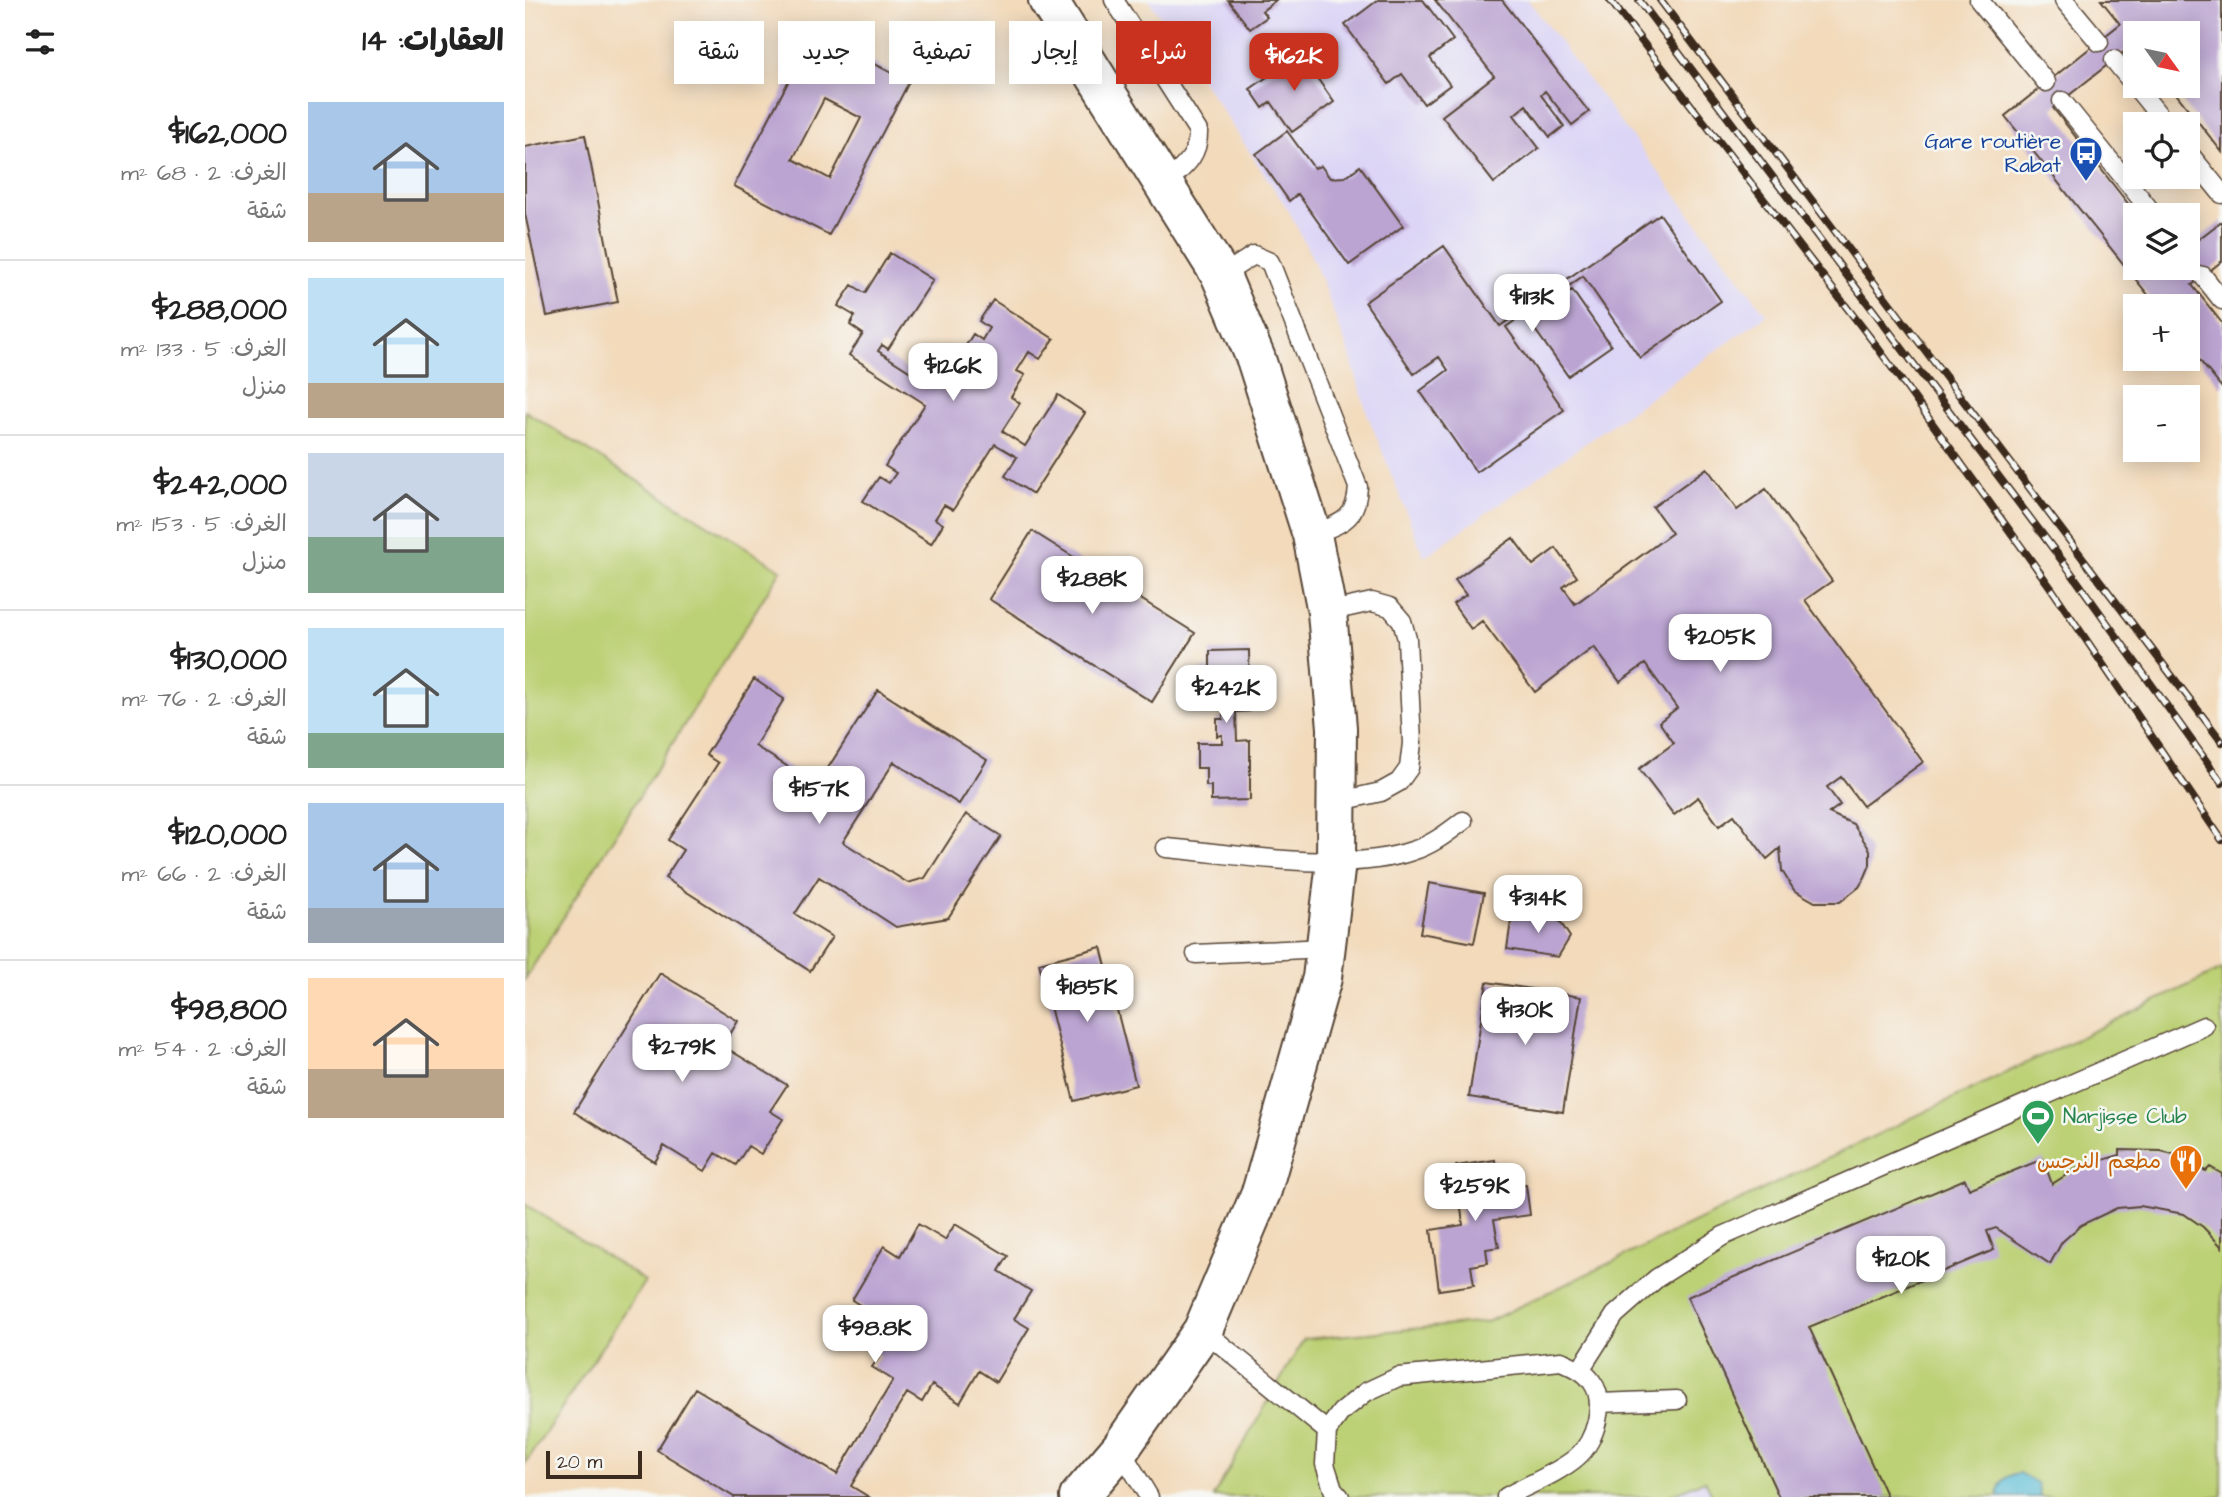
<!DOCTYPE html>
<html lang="ar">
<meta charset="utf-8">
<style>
body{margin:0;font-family:"Architects Daughter","Playpen Sans Arabic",sans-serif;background:#f2f2f2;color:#222;direction:rtl;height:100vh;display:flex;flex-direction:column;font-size:26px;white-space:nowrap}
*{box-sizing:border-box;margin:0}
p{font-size:23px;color:#767676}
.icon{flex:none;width:38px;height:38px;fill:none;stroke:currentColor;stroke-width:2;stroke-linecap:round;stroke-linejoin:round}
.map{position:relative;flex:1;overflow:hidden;direction:ltr}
.details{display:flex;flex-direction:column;background:#fff;width:525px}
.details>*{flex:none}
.top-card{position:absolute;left:21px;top:21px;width:665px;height:63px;direction:rtl;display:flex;gap:14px}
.needle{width:46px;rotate:123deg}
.controls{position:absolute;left:1598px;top:21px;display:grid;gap:14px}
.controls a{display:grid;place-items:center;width:77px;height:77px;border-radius:0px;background:#fff;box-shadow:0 4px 18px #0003;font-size:35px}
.scale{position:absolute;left:21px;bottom:18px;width:96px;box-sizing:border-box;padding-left:7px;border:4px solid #3b2a1e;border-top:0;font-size:19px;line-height:24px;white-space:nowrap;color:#3b2a1e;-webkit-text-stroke:5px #f6f6f2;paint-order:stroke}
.price{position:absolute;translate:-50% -60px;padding:0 16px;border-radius:14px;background:#fff;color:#222;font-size:23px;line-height:46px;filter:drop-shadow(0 2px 4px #0008)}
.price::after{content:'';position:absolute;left:50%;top:42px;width:21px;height:16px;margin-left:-10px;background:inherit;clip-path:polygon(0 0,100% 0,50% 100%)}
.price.on{background:#c8321e;color:#fff}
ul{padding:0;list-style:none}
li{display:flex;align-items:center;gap:21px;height:175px;padding:0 21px}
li+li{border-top:2px solid #e0e0e0}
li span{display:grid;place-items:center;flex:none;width:196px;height:140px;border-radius:0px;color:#555}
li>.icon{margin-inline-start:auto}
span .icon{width:84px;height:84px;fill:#fffc;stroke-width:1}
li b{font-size:30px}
h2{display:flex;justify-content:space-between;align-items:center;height:84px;padding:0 21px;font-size:30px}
.tag{padding:0 24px;border-radius:0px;background:#fff;box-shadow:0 4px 18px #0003;font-size:24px;line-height:63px}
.tag.on{background:#c8321e;color:#fff}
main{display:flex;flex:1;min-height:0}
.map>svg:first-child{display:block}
.built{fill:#dcd5f6}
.green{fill:#bcd074;stroke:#7c7d49;stroke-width:2}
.water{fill:#57bcd6;stroke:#49737a;stroke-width:2}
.building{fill:#bba4d1;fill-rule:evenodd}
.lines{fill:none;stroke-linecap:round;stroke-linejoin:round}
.service-casing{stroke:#564436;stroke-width:21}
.tertiary-casing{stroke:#564436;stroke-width:42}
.service{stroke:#fff;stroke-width:18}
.tertiary{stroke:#fff;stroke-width:38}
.rail-casing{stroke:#3b2a1e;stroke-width:8}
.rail{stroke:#f6f6f2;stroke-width:5;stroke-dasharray:16;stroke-linecap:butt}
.labels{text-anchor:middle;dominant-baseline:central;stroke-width:5;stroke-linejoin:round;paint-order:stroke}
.transit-label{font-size:21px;fill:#164399;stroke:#f6f6f2;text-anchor:end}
.leisure-label{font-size:21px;fill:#27864d;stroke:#f6f6f2;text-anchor:start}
.food-label{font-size:21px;fill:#c56008;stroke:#f6f6f2;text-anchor:end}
</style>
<main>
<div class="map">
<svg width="1697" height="1497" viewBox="0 0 1697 1497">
<rect width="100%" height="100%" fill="#f6f6f2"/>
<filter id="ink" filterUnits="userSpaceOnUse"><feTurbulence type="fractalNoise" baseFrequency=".0143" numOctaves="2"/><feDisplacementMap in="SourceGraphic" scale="14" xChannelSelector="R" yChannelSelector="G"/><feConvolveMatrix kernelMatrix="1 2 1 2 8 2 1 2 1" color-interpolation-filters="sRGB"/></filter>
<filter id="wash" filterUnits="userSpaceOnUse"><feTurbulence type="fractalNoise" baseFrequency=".00686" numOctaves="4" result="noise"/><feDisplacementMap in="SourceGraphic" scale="28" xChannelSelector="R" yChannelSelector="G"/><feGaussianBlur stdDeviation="1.57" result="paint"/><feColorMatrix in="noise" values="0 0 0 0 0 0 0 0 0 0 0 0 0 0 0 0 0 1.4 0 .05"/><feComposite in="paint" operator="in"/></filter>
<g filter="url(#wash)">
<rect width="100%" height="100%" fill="#f2dabb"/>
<!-- built -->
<path class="built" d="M624,0H1003L1242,315L899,557L842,413L825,356L790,264L765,213Z
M1181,1480L1188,1497H1142Z"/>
<!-- green -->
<path class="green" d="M0,411L256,570L0,979Z
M1697,969V1497H1188L1180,1480L1142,1497H688L779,1339L962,1322Z
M0,1204L120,1281L0,1464Z"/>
<!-- water -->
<path class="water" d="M1494,1473L1512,1483L1515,1497H1473C1473,1483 1480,1475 1494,1473Z"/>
<g id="blocks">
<!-- building -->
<path class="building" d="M703,0H751L737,11L742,17L725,29Z
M853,0H898L928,40L905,58L925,85L899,104L877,74L864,84L820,25Z
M910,0H977L1064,112L1047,125L1020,91L1016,95L1039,126L1025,137L1001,105L989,115L1014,148L969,183L917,116L969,76Z
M1576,0H1697V152L1645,86H1662V33H1610V43L1528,108L1612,215L1610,268H1662V248L1697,221V261L1667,285L1697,323V388L1662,345V306H1632L1480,116L1595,24Z
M289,32L384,82L304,235L209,186ZM299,99L336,118L305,179L268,159Z
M775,54L809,102L767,132L746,102L738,108L725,89Z
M762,131L789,168L796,166L805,178L820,177L835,166L878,226L824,265L773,194L764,201L731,154Z
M60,135L93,302L22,316L0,214V147Z
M1135,214L1196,301L1115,358L1058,276L1026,299L1029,302L1047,290L1086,346L1043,376L1006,324L1019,315L1012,305L981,327L1039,410L951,472L895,391L923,370L914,357L889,374L840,302L919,246L975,326Z
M365,253L408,280L363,349L357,345L353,351L406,385L425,356L432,360L448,334L457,340L464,328L454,321L468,300L529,339L515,359L504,352L492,371L500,375L486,397L495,403L477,431L500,446L533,395L560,413L508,494L480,476L492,457L470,444L428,510L419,505L410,519L418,524L406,544L338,501L354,477L364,483L371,473L360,466L400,404L324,355L338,334L325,325L330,316L313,306L327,285L340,293Z
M1182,468L1212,510L1241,489L1307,581L1280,600L1398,762L1338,806L1316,777L1302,787L1315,805L1304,813L1328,824L1345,850V865L1340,877L1334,887L1315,902H1290L1269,890L1257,871L1255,848L1242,859L1209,815L1194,826L1173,797L1149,815L1114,769L1149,743L1134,722L1152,708L1120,664L1095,682L1069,647L1010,692L957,621L946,629L928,604L941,595L930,580L988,538L1008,565L1031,548L1052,577L1038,587L1050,604L1147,533L1128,507Z
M507,531L670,633L627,702L464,599Z
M724,650L725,711L711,712L712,741L725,740V800L686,801V786H681V768H672V743H697V735L692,736V719H698V707L669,708V680H676V669H685V651Z
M229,679L259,699L230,746L292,785L353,690L462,760L434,804L369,762L318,842L383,883L400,878L441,814L476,836L423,918L371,927L294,877L270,914L307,937L285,971L140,878L158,850L143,840L193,763L181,755Z
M904,883L959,893L949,943L895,933Z
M1027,909L1045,937L1033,957L982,949L987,914L1013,918Z
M576,947L611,1085L549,1101L514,963Z
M135,973L213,1021L198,1046L262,1085L245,1111L258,1119L236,1154L223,1146L211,1165L191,1153L180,1171L139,1146L130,1162L49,1112Z
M962,982L1056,997L1038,1112L944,1097Z
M1595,1150L1636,1151L1660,1157L1658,1162L1681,1171L1685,1167L1697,1174V1247L1678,1227L1659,1214L1615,1206L1592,1208L1556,1225L1537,1242L1525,1264L1471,1228L1462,1231L1469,1250L1284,1327L1362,1497H1254L1162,1297L1440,1179L1444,1189L1518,1159L1527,1184L1554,1167L1595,1155Z
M970,1160L973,1189L1001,1185L1005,1215L969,1220L974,1247L961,1249L963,1263L946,1266L949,1285L914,1290L906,1230L938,1225L931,1166Z
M393,1224L420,1240L430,1224L483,1256L474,1271L506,1291L489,1319L504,1328L471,1382L454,1371L435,1403L407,1385L397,1402L382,1393L326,1486L344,1497H209L132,1450L170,1388L312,1474L368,1380L347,1367L355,1356L324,1337L341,1309L327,1300L359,1246L375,1256Z"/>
</g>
</g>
<g filter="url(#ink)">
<use href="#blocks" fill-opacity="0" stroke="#564436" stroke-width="2"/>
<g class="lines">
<defs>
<path id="service" d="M589,0L673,131C674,157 658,167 640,184
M1454,0L1521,82
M1539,0L1574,42
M1589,60L1641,124
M1537,101L1629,215
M1662,151L1697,194
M696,276L729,255L745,262L833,487C831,522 815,523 787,535
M1678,276L1697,300
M802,612L847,602L865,607L877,621L882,639L887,743L884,768L874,782L856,792L811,802
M641,848C712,854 820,874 887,851C907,845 922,833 938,821
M671,954L801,948
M678,1330L802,1431
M1055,1370L1090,1315L1132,1278L1198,1236L1679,1026
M1074,1403L1152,1400
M595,1449L624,1497
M815,1497L808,1489L800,1464L802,1431L816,1412L841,1392L873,1377L1036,1361C1047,1366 1060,1371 1067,1382C1082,1402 1070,1442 1052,1457C1032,1474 1004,1484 981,1497"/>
<path id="tertiary" d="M523,0L696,276L731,359L787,535L802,612L812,728L811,862L797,978L737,1190L678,1330L595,1449L554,1497"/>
</defs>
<!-- service casing -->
<use href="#service" class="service-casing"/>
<!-- tertiary casing -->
<use href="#tertiary" class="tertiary-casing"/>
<!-- service -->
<use href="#service" class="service"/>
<!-- tertiary -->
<use href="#tertiary" class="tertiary"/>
<defs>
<path id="rail" d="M1085,0L1350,344L1526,588L1697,840
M1114,0L1542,567L1697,783
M1135,0L1697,742"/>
</defs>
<!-- rail casing -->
<use href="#rail" class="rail-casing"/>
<!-- rail -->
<use href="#rail" class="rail"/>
</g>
</g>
<!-- icons -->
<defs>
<symbol id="bus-pin" viewBox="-11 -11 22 30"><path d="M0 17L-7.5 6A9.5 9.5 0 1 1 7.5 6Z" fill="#1a4fb4" stroke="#f6f6f2"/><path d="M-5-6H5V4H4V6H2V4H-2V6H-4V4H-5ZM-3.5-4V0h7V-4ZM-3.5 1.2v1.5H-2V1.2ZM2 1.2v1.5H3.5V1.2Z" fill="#fff"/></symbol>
<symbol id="stadium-pin" viewBox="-11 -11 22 30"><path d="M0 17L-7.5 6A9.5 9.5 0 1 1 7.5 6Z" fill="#2e9e5b" stroke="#f6f6f2"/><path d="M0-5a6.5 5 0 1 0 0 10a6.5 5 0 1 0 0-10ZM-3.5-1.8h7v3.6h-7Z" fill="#fff"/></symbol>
<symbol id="restaurant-pin" viewBox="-11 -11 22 30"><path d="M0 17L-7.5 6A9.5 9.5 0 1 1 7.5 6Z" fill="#e8710a" stroke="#f6f6f2"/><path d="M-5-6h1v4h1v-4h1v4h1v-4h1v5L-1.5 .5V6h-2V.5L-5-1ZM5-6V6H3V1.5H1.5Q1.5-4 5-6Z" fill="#fff"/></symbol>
</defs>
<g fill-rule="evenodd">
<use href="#bus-pin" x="1542" y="134" width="38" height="52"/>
<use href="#stadium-pin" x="1494" y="1097" width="38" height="52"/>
<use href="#restaurant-pin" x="1642" y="1142" width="38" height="52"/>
</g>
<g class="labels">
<!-- transit labels -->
<g class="transit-label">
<text x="1536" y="141">Gare routière<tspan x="1536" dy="24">Rabat</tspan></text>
</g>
<!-- leisure labels -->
<g class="leisure-label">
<text x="1538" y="1116">Narjisse Club</text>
</g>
<!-- food labels -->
<g class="food-label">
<text x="1636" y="1161">مطعم النرجس</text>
</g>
</g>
</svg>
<div class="controls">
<a><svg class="needle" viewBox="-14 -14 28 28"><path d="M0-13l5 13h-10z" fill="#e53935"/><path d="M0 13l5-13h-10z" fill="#767676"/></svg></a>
<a><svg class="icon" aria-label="locate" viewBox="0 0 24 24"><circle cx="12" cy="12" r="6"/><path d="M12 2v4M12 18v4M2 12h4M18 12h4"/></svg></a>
<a><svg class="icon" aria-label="layers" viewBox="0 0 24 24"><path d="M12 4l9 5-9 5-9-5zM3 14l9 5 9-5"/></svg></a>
<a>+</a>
<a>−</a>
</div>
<div class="scale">20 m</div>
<b class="price on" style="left:769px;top:93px">$162K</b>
<b class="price" style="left:1007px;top:334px">$113K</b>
<b class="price" style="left:428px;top:403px">$126K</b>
<b class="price" style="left:567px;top:616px">$288K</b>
<b class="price" style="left:1195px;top:674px">$205K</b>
<b class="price" style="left:701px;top:725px">$242K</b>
<b class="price" style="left:294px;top:826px">$157K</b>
<b class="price" style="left:1013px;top:935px">$314K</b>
<b class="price" style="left:562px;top:1024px">$185K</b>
<b class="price" style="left:1000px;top:1047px">$130K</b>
<b class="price" style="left:157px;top:1084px">$279K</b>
<b class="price" style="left:950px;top:1223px">$259K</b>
<b class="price" style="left:1376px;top:1296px">$120K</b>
<b class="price" style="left:350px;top:1365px">$98.8K</b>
<div class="top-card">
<a class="tag on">شراء</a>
<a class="tag">إيجار</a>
<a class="tag">تصفية</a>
<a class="tag">جديد</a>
<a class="tag">شقة</a>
</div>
</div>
<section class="details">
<h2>العقارات: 14<svg class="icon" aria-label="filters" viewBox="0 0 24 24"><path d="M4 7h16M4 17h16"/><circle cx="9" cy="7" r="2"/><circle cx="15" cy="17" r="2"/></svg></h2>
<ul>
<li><span style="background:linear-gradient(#a9c7e8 65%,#b9a48a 0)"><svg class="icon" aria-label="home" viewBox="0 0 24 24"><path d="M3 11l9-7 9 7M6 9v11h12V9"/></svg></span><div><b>$162,000</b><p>الغرف: 2 · 68 m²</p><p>شقة</p></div></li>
<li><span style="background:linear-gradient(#bfe0f5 75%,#b9a48a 0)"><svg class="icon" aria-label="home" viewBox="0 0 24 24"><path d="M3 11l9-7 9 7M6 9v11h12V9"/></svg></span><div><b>$288,000</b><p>الغرف: 5 · 133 m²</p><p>منزل</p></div></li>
<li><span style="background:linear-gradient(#c9d6e8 60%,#7fa58c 0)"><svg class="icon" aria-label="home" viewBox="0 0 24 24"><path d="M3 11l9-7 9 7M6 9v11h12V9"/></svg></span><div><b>$242,000</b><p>الغرف: 5 · 153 m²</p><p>منزل</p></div></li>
<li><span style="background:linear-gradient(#bfe0f5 75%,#7fa58c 0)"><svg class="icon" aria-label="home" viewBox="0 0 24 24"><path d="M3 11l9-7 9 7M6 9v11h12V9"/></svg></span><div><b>$130,000</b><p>الغرف: 2 · 76 m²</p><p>شقة</p></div></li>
<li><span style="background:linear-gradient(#a9c7e8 75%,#9aa5b1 0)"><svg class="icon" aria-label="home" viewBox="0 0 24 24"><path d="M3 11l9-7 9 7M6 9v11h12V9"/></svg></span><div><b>$120,000</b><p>الغرف: 2 · 66 m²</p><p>شقة</p></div></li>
<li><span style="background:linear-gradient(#ffd9b3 65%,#b9a48a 0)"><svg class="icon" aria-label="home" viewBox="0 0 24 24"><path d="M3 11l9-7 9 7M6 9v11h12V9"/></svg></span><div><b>$98,800</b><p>الغرف: 2 · 54 m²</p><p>شقة</p></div></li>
</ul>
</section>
</main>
